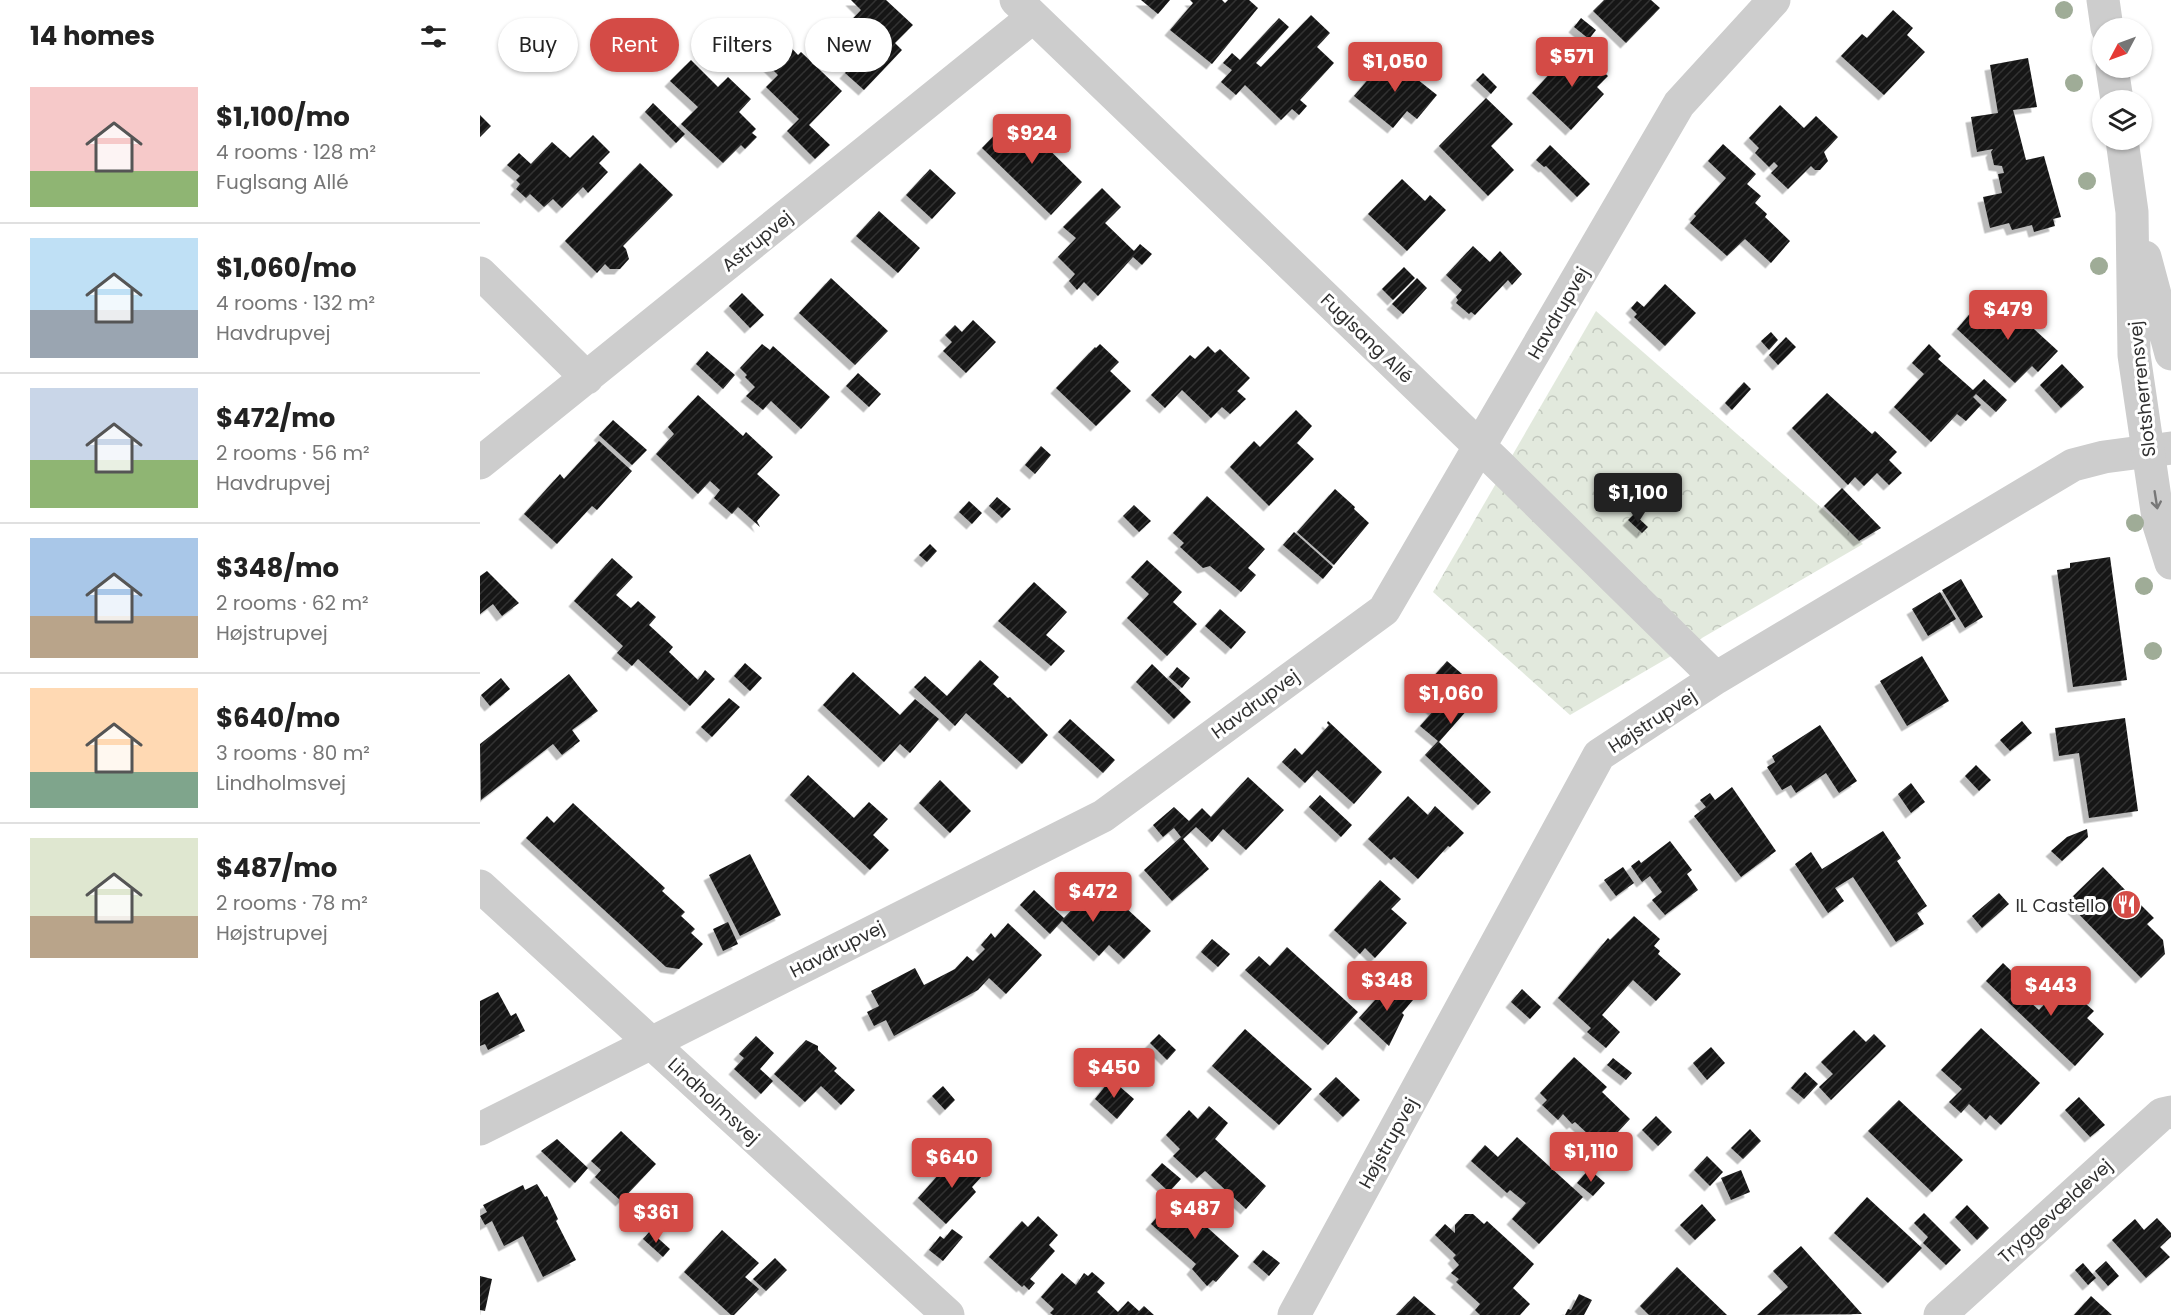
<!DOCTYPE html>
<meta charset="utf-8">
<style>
body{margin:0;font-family:Poppins,sans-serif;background:#f6f6f6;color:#222;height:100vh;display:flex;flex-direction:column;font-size:22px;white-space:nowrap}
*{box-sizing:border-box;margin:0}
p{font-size:20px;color:#767676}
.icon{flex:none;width:33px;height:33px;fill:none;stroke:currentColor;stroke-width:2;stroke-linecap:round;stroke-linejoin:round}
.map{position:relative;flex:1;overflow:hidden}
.drawer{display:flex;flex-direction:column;background:#fff;width:480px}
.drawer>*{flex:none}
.banner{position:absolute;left:18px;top:18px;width:570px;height:54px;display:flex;gap:12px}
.needle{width:39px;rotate:229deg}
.fabs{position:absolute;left:1612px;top:18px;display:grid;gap:12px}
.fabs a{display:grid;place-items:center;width:60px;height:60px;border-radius:50%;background:#fff;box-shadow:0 2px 4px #0004;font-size:30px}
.price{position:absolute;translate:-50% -51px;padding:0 14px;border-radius:6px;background:#d44b46;color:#fff;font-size:20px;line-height:39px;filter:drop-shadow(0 2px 3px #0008)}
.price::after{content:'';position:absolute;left:50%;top:36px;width:18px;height:14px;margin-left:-9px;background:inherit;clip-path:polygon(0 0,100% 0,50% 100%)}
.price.selected{background:#222;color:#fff}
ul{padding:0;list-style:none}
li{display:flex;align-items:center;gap:18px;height:150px;padding:0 30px}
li+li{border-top:2px solid #e0e0e0}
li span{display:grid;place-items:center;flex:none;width:168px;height:120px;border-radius:0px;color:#555}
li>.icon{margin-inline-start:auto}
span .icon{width:72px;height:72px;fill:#fffc;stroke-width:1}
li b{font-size:26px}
h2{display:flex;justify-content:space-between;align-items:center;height:72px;padding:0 30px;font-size:26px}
.tag{padding:0 21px;border-radius:27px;background:#fff;box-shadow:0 2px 4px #0004;font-size:21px;line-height:54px}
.tag.selected{background:#d44b46;color:#fff}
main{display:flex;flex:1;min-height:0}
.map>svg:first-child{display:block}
.park{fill:url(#park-crowns)}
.building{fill:url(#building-hatch);filter:url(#shadow)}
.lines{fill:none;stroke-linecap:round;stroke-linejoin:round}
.minor{stroke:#cdcdcd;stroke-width:33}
.tertiary{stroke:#cdcdcd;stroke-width:33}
.tree{fill:#9fac97}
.oneway{stroke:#777}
.labels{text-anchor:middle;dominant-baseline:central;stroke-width:6;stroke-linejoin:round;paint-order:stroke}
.street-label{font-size:18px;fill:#303030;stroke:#fff}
.poi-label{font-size:18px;fill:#303030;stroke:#fff;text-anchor:end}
</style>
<main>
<section class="drawer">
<h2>14 homes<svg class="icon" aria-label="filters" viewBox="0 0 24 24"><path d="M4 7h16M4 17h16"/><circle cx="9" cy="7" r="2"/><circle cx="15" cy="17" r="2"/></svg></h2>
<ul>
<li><span style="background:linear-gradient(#f6c9c9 70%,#8fb573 0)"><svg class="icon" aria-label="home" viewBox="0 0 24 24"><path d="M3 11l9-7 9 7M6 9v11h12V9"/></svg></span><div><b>$1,100/mo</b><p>4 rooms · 128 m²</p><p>Fuglsang Allé</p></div></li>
<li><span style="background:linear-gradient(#bfe0f5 60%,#9aa5b1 0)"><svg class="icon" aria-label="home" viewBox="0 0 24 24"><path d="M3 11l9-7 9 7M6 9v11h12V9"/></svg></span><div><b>$1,060/mo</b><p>4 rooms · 132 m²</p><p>Havdrupvej</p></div></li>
<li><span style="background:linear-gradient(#c9d6e8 60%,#8fb573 0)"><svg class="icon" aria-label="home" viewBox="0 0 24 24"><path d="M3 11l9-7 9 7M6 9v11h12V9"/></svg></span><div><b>$472/mo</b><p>2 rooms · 56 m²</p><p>Havdrupvej</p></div></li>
<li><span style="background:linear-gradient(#a9c7e8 65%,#b9a48a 0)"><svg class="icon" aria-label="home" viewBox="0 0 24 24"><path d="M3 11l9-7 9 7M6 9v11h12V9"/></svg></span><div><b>$348/mo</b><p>2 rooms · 62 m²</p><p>Højstrupvej</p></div></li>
<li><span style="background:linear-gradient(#ffd9b3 70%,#7fa58c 0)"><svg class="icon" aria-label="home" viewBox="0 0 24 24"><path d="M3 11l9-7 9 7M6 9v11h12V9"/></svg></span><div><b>$640/mo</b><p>3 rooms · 80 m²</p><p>Lindholmsvej</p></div></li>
<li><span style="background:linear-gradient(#dfe7d0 65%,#b9a48a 0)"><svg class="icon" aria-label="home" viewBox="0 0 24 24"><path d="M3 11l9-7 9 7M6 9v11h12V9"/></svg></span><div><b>$487/mo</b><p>2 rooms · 78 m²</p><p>Højstrupvej</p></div></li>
</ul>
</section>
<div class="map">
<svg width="1691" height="1315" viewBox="0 0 1691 1315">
<defs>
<pattern id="park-crowns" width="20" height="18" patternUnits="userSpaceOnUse" patternTransform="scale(1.5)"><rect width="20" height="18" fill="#e2e9dd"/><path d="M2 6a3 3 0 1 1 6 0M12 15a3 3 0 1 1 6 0" fill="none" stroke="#c2c8be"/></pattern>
<pattern id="building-hatch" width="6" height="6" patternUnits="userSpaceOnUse" patternTransform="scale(1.5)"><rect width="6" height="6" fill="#171717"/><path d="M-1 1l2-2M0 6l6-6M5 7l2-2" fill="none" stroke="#303030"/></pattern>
<filter id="shadow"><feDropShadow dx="-5.5" dy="5.5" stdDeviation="0" flood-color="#0004"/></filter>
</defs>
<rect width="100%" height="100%" fill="#fff"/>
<!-- park -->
<path class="park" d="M1116,311L1383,544L1090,715L953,592Z"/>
<!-- building -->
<path class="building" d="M371,0H406L433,25L415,43L422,50L384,90L365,73L380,57L357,35L381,10Z
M661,0H690L678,14Z
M710,0H742L745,3L748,0H769L778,8L732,64L690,30L713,3Z
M1124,0H1171L1180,8L1146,43L1113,11Z
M1413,10L1433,28L1427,35L1445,52L1404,95L1361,56L1382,34L1387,38Z
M831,15L850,33L837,47L854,63L820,100L827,106L819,115L812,109L801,120L765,85L756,95L741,82L752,70L743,63L752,53L760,60L799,18L809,27L776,63L781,67Z
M1101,18L1116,30L1109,39L1094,27Z
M304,40L318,55L321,52L362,91L329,125L350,145L335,159L307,131L319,119L286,87L298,75L284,61Z
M1098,48L1128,76L1117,87L1124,94L1091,130L1052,93L1085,57L1088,59Z
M908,56L957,95L937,119L927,111L913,128L874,96Z
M1548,58L1557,107L1533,110L1535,117L1546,160L1564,156L1581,217L1573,219L1575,226L1554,232L1552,225L1532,230L1529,223L1510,228L1503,197L1522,193L1518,174L1524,173L1522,166L1514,165L1511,152L1513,149L1497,152L1491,117L1518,113L1510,65Z
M211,60L238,87L248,77L271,99L259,112L276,129L272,133L277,137L265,149L261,145L243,163L201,124L218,107L190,81Z
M1003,73L1017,87L1011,94L996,80Z
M1006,98L1033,124L1011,146L1034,170L1008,196L959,146Z
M173,103L205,134L196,143L165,112Z
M1300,105L1324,128L1336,116L1358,137L1344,152L1348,161L1340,170H1335L1331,166L1308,189L1291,173L1298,166L1294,162L1289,167L1275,153L1279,148L1269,138Z
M0,115L11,126L0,137Z
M534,115L602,182L571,215L502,148Z
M113,135L130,152L119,163L128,172L108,193L103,187L82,208L73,199L64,207L50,194L46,198L36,189L40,184L36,180L40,176L27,165L39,153L51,164L72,142L90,158Z
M1243,144L1276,174L1267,184L1281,196L1275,203L1287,214L1285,217L1310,241L1291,263L1265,239L1247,256L1210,223L1216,216L1214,214L1246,178L1228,161Z
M1070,145L1110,184L1097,197L1066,166L1064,167L1056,160Z
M160,163L193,195L143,246L146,249L149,259L140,269H130L125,264L117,273L85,241Z
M450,169L476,193L452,219L426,195Z
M922,179L945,201L950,195L966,210L927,251L888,214Z
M622,188L641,207L625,223L654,251L660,244L672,254L662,265L653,257L618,296L604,282L597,290L589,281L595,274L578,257L596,238L583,227Z
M399,211L440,248L418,273L376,236Z
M993,246L1010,262L1020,251L1042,274L1032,285L1028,280L995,315L991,312L989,314L976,303L978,300L976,297L982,290L966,275Z
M924,267L935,278L913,300L902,289Z
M351,278L408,331L375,365L319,313Z
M937,278L947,288L923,314L912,304Z
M1185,284L1216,313L1185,346L1154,317L1157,314L1151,308L1157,301L1164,307Z
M262,293L284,315L270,328L249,306Z
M1523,301L1578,351L1558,372L1552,366L1535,383L1477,329L1494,309L1505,320Z
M493,320L516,342L486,373L463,351L472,342L465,335L475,325L482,332Z
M1291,332L1298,340L1289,350L1281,341Z
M1306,337L1316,347L1298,365L1289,355Z
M282,344L290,350L293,346L350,397L321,429L291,401L283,410L266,396L275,387L265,377L267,375L260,368Z
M620,344L639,362L630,371L651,391L616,426L576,388L615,347L616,348Z
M1449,344L1461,356L1458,359L1493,390L1504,379L1527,400L1516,412L1496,394L1493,397L1501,405L1486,421L1477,414L1451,442L1414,407L1444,374L1432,363Z
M728,346L735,353L740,349L770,378L757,391L766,399L750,414L742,407L731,418L702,390L685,408L671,395L710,355L715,359Z
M227,351L255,375L243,389L216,364Z
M1582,364L1604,387L1581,408L1560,385Z
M378,373L401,394L389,407L366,386Z
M1264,382L1271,389L1252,410L1245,403Z
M1347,393L1392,434L1395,431L1417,452L1409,460L1422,473L1409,485L1397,473L1384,486L1375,477L1368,485L1312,428Z
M218,395L263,436L266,432L293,457L277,474L300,495L277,521L280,527L258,507L252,514L234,498L240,490L230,481L218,494L176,454L194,434L188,427Z
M816,410L832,426L817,443L834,459L789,506L750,467L774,441L780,447Z
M133,420L167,450L152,465L119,435Z
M119,441L152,471L117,510L112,506L77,544L44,514L80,474L84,479Z
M561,446L571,455L555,474L545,465Z
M1362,488L1401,528L1379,541L1344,506Z
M855,489L875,507L874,509L889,523L854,565L817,532Z
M727,496L785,549L768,568L776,575L761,592L730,566L723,568L700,547L704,543L693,533Z
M517,497L531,509L522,518L509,506Z
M489,501L502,513L492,524L479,512Z
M654,505L671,521L659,532L643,516Z
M1154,514L1168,527L1162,533L1148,520Z
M814,532L853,567L843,579L803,545Z
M450,544L457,551L447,562L439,555Z
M1630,557L1647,680L1593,687L1577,570L1590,568V563Z
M132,558L153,577L136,595L151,608L158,601L176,617L169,625L193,647L189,652L218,680L225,670L235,679L210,706L158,659L152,666L137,653L143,646L94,601Z
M667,560L702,592L693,602L717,624L687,656L647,618L669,594L651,577Z
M7,571L39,603L22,616L13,604L0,614V576Z
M1481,579L1503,617L1485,628L1462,590Z
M554,582L587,612L566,635L585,651L571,666L518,621Z
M1460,592L1476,619L1448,636L1432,609Z
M740,609L766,632L751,649L725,626Z
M1442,656L1469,701L1427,726L1400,681Z
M500,660L519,677L513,684L528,698L530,697L568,735L542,764L486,713L475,726L434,687L445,676L467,696Z
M967,661L1003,692L959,742L1011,792L998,805L945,755L958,741L940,726L954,710L937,695Z
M265,663L282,678L270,691L254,676Z
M672,664L711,702L694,719L656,682Z
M697,667L710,678L702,688L689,677Z
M373,672L420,715L435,699L459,719L430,753L420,744L404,762L343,705Z
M89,674L118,711L92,730L100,741L82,755L73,744L1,800L0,744Z
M21,678L30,689L10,706L1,695Z
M249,698L260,707L232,737L221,727Z
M1645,718L1658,811L1609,818L1599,753L1579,756L1575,728Z
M590,719L635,760L623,773L578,732Z
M848,721L902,772L874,804L837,770L825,783L802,762L815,748L822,755L849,725L847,723Z
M1542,721L1552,733L1530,751L1520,740Z
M1340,725L1377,781L1359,793L1346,773L1316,793L1311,785L1302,790L1287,767L1295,762L1292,756Z
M1496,765L1511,780L1499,791L1485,776Z
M328,775L374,818L389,802L408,819L393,835L409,850L390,870L310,795Z
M768,777L804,810L766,850L743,829L732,842L716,827L703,839L729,869L692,901L664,870L701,837L694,828L683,837L673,825L694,807L709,821L722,808L731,817Z
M460,780L491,811L470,833L439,803Z
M1431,783L1445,802L1431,813L1418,794Z
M1252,787L1296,851L1261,877L1214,816L1226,807L1220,800L1230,793L1235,800Z
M840,795L872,825L861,837L829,807Z
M928,796L948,815L955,806L984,833L970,847L968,846L938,879L914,857L911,860L888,839Z
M93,803L185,888L182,891L205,912L201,916L215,929L211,933L223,944L199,969L186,967L46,838L67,816L74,823Z
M1607,829L1608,837L1582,861L1571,851L1587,837Z
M1403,831L1421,858L1417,861L1447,906L1437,913L1444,924L1416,942L1373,877L1355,888L1364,901L1348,913L1315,864L1331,852L1342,869Z
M1190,841L1212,870L1207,874L1218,890L1185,915L1172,900L1182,892L1170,876L1162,882L1151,866L1159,860L1161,863Z
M270,854L301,915L260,936L229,875Z
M1143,867L1154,883L1136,896L1124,880Z
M1623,867L1649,894L1658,897L1660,904L1674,918L1667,924L1683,940L1685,954L1661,978L1587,902Z
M900,880L921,899L911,909L927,923L895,958L885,948L880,954L854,930Z
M554,890L584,918L610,891L624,905L633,896L671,931L644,959L629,945L619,956L582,921L570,934L540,905Z
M1519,893L1529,904L1502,928L1492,916Z
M1154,916L1180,939L1174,946L1180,951L1178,954L1201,974L1176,1001L1153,980L1122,1015L1140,1032L1126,1048L1107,1032L1111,1028L1078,998L1128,938L1130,940Z
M248,922L258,944L243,951L233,929Z
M528,923L562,955L526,994L509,978L498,990L414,1036L406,1020L394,1026L387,1012L399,1006L391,991L435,968L444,985L475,969L487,956L493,961L505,949L501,945L511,933L515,938Z
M732,939L750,954L738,967L721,952Z
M807,947L878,1012L848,1045L765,970L779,956L790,966Z
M1523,963L1546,985L1539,992L1559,1010L1577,991L1593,1005L1599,998L1614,1011L1607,1018L1624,1034L1595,1066L1506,981Z
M912,981L933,1000L922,1013L924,1015L909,1046L879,1018Z
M1042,989L1061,1007L1050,1019L1031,1002Z
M18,992L31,1016L36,1013L45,1031L8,1050L5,1044L0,1046V1001Z
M1501,1028L1560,1083L1521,1125L1510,1115L1506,1120L1489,1104L1481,1113L1469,1102L1482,1089L1461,1070Z
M765,1029L832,1089L799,1125L732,1066Z
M1374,1030L1386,1042L1394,1034L1406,1046L1351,1100L1339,1087L1353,1074L1341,1062Z
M679,1034L696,1050L687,1060L670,1043Z
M276,1036L294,1053L280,1069L293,1081L281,1094L254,1069L264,1058L259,1054Z
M326,1040L338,1046V1050L357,1068L354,1071L375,1090L361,1105L341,1086L325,1102L294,1074Z
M1231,1047L1245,1063L1227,1080L1213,1063Z
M1094,1057L1127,1087L1122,1092L1150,1119L1123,1148L1095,1122L1092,1124L1083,1114L1078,1120L1062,1105L1067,1100L1060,1093Z
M1133,1058L1152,1073L1146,1080L1127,1065Z
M1325,1072L1338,1084L1324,1099L1311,1088Z
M856,1077L880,1100L863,1117L839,1094Z
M631,1079L654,1099L637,1119L615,1099Z
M463,1086L475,1100L465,1110L452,1096Z
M1599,1097L1625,1125L1610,1137L1585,1110Z
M1419,1100L1483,1160L1452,1192L1388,1131Z
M729,1106L748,1123L735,1139L786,1186L766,1209L725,1171L717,1178L693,1156L700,1149L686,1135L709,1110L718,1119Z
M1176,1116L1192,1132L1178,1146L1162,1130Z
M1270,1129L1281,1141L1263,1159L1251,1148Z
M141,1131L176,1164L141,1201L115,1177L121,1170L111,1161Z
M1037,1137L1103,1197L1059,1244L1032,1219L1046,1203L1030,1190L1027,1193L991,1161L1005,1145L1018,1157Z
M77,1139L108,1168L95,1183L61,1151Z
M484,1156L504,1174L492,1187L496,1192L466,1224L438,1198L467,1165L472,1169Z
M1227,1156L1243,1172L1230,1186L1214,1170Z
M682,1163L701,1179L689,1192L671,1175Z
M1109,1169L1125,1183L1113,1196L1097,1183Z
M1261,1170L1270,1192L1251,1200L1241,1178Z
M57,1184L65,1197L67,1196L78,1219L76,1221L96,1260L63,1277L43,1236L24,1246L12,1221L5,1225L0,1216L7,1212L3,1205L43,1185L45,1190Z
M699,1192L714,1206L709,1211L759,1256L736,1282L733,1280L727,1286L712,1269L716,1264L671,1224Z
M1387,1197L1442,1248L1408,1283L1354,1233Z
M1222,1204L1236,1220L1215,1240L1200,1225Z
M1487,1205L1509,1228L1497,1240L1475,1217Z
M1444,1213L1481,1250L1466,1265L1443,1243L1448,1237L1434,1223Z
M985,1214H993L1004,1224L1007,1221L1054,1264L1033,1288L1050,1304L1040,1315H1000L995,1310L1000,1304L976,1282L979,1279L971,1273L979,1265L973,1258L976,1255L955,1235L965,1224L975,1233V1225Z
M558,1216L578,1235L569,1245L575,1251L550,1279L555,1283L549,1290L544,1285L542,1287L509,1257L542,1221L548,1227Z
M1677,1218L1691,1233V1237L1680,1247L1690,1257L1666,1278L1632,1240L1655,1219L1664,1230Z
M472,1229L483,1237L463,1261L449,1250L460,1236L464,1239Z
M242,1230L279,1263L265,1277L279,1289L254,1315H251L204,1272Z
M170,1231L190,1249L183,1257L163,1239Z
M1321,1246L1382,1314L1277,1315L1308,1287L1293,1271Z
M783,1250L800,1263L789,1276L773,1262Z
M295,1258L307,1270L286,1291L273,1279Z
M1626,1261L1639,1276L1628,1286L1615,1271Z
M1603,1263L1616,1278L1608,1285L1595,1270Z
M1197,1267L1247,1315H1169L1160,1306Z
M612,1272L625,1283L617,1292L638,1312L648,1301L659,1311L664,1306L674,1315H573L570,1313L574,1309L561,1297L582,1273L596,1285L604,1273L608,1276Z
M0,1276L12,1279L5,1311L0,1310Z
M1099,1294L1112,1300L1104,1315H1085L1088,1309L1091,1310Z
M934,1296L956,1315H916Z
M1611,1296L1632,1315H1594Z"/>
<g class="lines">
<!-- minor -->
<path class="minor" d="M536,0L1019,465L1236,678
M0,273L107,378
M0,463L553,17
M0,886L468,1315
M0,1129L623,816L904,610L1199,104L1294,0
M814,1315L1119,755L1236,678L1593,465L1624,457L1691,448
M1460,1315L1682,1114L1691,1112"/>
<!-- tertiary -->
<path class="tertiary" d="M1623,0L1627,28
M1632,68L1637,100
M1642,140L1652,212L1654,355L1679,525L1691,563
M1665,257L1691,354"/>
</g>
<!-- trees -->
<g class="tree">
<circle cx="1584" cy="10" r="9"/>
<circle cx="1594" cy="83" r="9"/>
<circle cx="1607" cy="181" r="9"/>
<circle cx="1619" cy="266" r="9"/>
<circle cx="1655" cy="523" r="9"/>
<circle cx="1664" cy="586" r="9"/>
<circle cx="1673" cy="651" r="9"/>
</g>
<!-- one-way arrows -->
<defs><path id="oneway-shaft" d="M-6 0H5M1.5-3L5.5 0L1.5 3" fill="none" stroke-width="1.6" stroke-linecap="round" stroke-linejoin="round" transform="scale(1.5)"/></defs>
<use class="oneway" href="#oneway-shaft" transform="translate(1676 500) rotate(81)"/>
<!-- icons -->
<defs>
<symbol id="restaurant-disc" viewBox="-11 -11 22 22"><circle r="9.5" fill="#d44b46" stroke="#fff"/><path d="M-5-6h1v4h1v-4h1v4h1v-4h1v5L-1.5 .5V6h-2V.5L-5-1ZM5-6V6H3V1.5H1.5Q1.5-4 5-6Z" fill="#fff"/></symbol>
</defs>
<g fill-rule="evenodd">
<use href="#restaurant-disc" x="1630" y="888" width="33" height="33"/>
</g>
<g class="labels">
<!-- street labels -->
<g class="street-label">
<text transform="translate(277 241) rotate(-39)">Astrupvej</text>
<text transform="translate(1078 313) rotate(-60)">Havdrupvej</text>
<text transform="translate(887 338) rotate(44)">Fuglsang Allé</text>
<text transform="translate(1662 389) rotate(-96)">Slotsherrensvej</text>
<text transform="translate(775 704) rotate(-36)">Havdrupvej</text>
<text transform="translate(1172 721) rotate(-33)">Højstrupvej</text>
<text transform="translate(357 949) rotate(-27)">Havdrupvej</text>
<text transform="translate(234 1101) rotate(43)">Lindholmsvej</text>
<text transform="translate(908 1143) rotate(-61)">Højstrupvej</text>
<text transform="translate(1575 1211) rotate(-42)">Tryggevældevej</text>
</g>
<!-- poi labels -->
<g class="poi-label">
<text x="1626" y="905">IL Castello</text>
</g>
</g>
</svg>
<div class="fabs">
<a><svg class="needle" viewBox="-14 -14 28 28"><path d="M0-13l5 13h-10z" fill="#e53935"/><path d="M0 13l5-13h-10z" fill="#767676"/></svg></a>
<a><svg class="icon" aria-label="layers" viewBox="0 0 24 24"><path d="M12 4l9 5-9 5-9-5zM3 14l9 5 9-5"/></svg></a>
</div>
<b class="price" style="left:1092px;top:88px">$571</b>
<b class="price" style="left:915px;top:93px">$1,050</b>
<b class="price" style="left:552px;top:165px">$924</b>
<b class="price" style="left:1528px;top:341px">$479</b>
<b class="price selected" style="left:1158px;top:524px">$1,100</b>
<b class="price" style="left:971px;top:725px">$1,060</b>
<b class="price" style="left:613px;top:923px">$472</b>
<b class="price" style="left:907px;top:1012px">$348</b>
<b class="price" style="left:1571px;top:1017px">$443</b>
<b class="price" style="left:634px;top:1099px">$450</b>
<b class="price" style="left:1111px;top:1183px">$1,110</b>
<b class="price" style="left:472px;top:1189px">$640</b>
<b class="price" style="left:715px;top:1240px">$487</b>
<b class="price" style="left:176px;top:1244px">$361</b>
<div class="banner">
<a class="tag">Buy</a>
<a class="tag selected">Rent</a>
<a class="tag">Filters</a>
<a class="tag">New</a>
</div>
</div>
</main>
